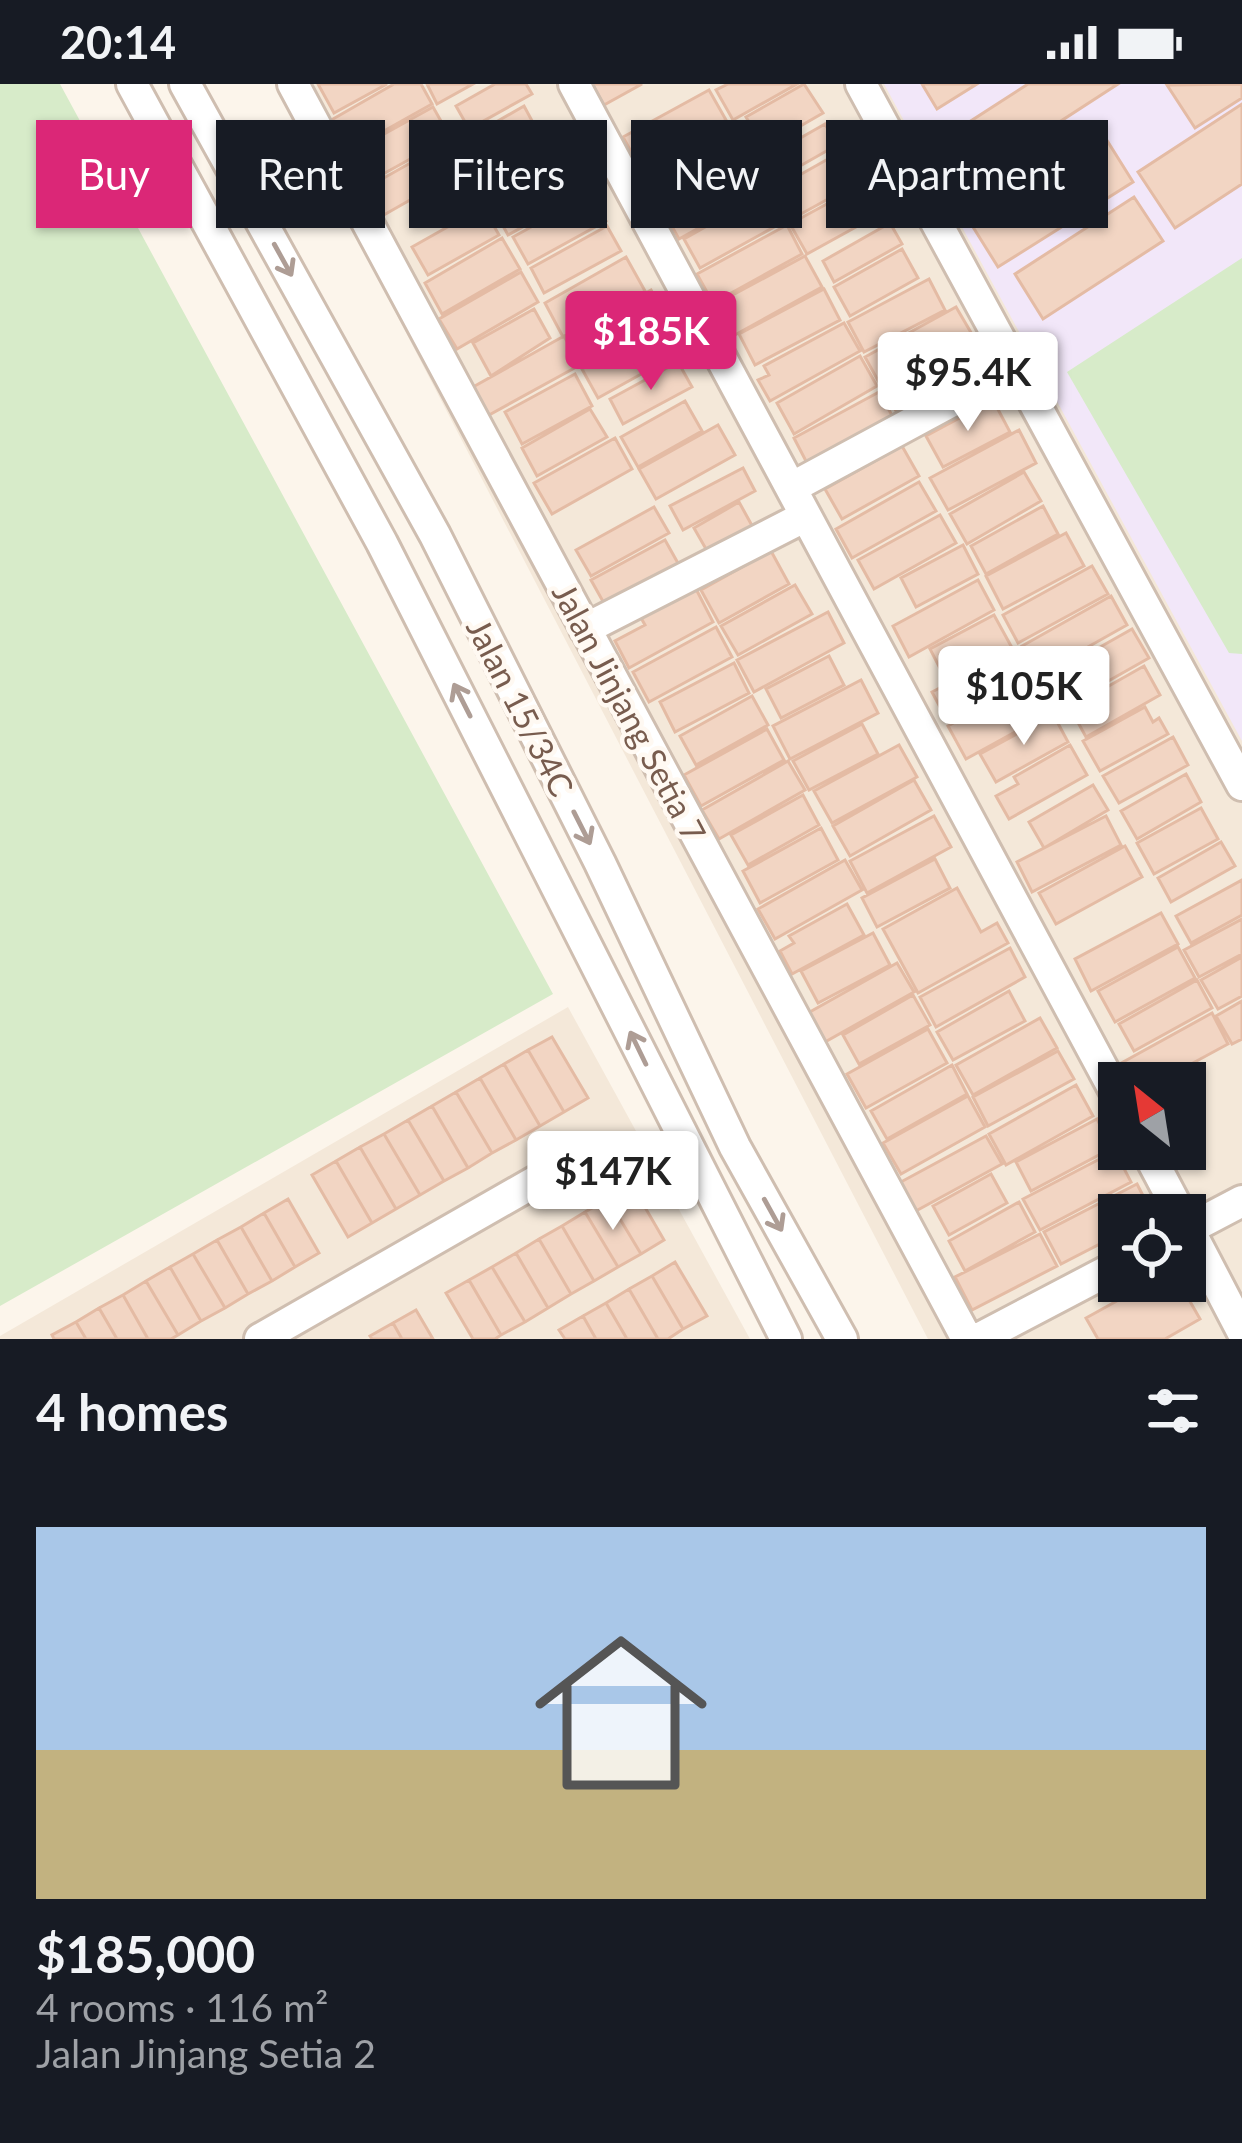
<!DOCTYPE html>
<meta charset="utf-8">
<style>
body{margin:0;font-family:Lato,sans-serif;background:#20242c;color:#f1f3f6;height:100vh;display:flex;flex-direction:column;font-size:45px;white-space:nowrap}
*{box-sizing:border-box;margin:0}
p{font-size:39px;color:#9ea1a6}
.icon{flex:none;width:66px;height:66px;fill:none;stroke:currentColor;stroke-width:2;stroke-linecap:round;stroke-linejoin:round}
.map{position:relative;height:1255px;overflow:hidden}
.side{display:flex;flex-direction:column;background:#171b24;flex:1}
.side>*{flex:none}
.banner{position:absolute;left:36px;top:36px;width:1170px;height:108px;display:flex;gap:24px}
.needle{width:78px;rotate:330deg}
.fabs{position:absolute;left:1098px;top:978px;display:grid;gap:24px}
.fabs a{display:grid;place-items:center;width:108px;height:108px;border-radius:0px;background:#171b24;box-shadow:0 3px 9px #0004;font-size:60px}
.price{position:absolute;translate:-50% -102px;padding:0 27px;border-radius:12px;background:#fff;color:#222;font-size:39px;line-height:78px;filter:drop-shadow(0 3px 6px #0008)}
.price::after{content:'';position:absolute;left:50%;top:72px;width:36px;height:27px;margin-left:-18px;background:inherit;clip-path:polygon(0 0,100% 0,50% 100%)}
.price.selected{background:#db2777;color:#fff}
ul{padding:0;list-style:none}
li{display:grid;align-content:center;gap:24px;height:636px;padding:0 36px}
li+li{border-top:3px solid #363941}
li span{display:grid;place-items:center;height:372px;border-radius:0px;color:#555}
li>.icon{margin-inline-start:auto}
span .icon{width:216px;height:216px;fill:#fffc;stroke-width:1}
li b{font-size:51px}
h2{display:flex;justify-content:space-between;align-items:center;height:144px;padding:0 36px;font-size:51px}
.chip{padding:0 42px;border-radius:0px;background:#171b24;box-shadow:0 3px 9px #0004;font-size:42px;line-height:108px}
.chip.selected{background:#db2777;color:#fff}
.status{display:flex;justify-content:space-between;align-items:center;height:84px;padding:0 60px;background:#171b24;direction:ltr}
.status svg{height:33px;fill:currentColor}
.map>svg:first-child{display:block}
.residential{fill:#f4e8d9;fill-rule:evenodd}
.education{fill:#f2e7f9}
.green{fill:#d7ebc9}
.building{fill:#f2d5c3;stroke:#e4bba4;stroke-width:3}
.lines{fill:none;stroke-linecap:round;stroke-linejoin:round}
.minor-casing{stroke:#cfbeb0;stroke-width:36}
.minor{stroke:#fff;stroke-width:30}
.oneway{stroke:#ae9d95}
.labels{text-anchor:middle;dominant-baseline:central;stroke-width:9;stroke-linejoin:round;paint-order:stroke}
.street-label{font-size:33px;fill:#785c4e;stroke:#fff9f2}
</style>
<div class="status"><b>20:14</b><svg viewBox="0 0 49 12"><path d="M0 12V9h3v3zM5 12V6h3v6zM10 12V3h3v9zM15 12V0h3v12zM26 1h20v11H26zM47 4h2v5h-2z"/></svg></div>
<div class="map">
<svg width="1242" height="1255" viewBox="0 0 1242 1255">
<rect width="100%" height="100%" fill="#fcf5eb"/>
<!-- residential -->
<path class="residential" d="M277,0H1242V1255H928ZM1119,999H1185V1065H1119ZM1119,1131H1185V1197H1119Z
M568,923L750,1255H0V1252Z"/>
<!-- education -->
<path class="education" d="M884,0H1242V657Z"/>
<!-- green -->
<path class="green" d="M0,0H60L553,910L0,1222Z
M1242,174V570L1229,569L1067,288Z"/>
<!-- building -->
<path class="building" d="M318,0H387L334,29Z
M394,0H421L432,20L350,66L333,35Z
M427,0H473L437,20Z
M495,0H526L532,10L469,45L456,22Z
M592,0H642L604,21Z
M728,0H797L733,36L716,6Z
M804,0L823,29L764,63L746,33Z
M922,0H977L937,25Z
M1028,0H1118L990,83L963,42Z
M1242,0V14L1195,44L1167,1Z
M709,6L726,36L640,84L623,53Z
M1242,20V100L1175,144L1138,88Z
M524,22L538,48L484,78L470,53Z
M433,23L450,53L365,100L348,70Z
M728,38L745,69L666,115L648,84Z
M825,40L837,61L786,90L774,69Z
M558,41L576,73L491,120L473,87Z
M1103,50L1133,98L998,183L968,135Z
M453,55L468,83L382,132L366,104Z
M860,57L877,88L790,136L773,106Z
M748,72L767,106L679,155L660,121Z
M576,75L592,105L508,151L492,122Z
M869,97L885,127L807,170L790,140Z
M769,107L785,137L700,184L684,155Z
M591,110L606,137L528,180L513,153Z
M1134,113L1163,157L1043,235L1015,190Z
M483,123L499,151L428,191L412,163Z
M890,139L902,160L834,198L823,177Z
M787,141L802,170L713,219L697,190Z
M607,142L621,167L544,209L531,184Z
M502,154L520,185L442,230L425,199Z
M902,165L918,194L850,232L834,203Z
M805,172L822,203L733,252L716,220Z
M626,173L645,207L563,253L545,219Z
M521,188L538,218L457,265L439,235Z
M929,195L945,226L864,268L848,238Z
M824,205L840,236L755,281L739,250Z
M651,206L666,234L586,279L571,251Z
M956,223L973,252L881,302L865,273Z
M534,225L550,254L491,292L473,259Z
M844,239L860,267L770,317L758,296L769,291L764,282Z
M657,244L672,273L598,314L582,285Z
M564,252L580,281L489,331L473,303Z
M979,252L996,283L901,336L884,305Z
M860,272L877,302L794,350L777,319Z
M678,278L692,303L623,340L610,315Z
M575,290L592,322L522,360L505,328Z
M879,308L894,335L808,381L794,354Z
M993,316L1010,348L943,383L926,352Z
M685,317L702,347L638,383L621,353Z
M590,325L607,353L537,392L522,364Z
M718,341L735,371L656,415L639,385Z
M1019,346L1036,379L948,426L930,394Z
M615,354L632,385L552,430L534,399Z
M902,362L919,392L842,435L825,405Z
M743,384L755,407L683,446L670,422Z
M1024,388L1041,417L967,460L950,430Z
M919,398L936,427L852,474L836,445Z
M739,418L755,447L710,472L694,444Z
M1043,422L1058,450L986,490L971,462Z
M654,423L669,449L591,492L576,466Z
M940,431L956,459L874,505L858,476Z
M1066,449L1084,482L1003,525L986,492Z
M665,456L679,481L605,521L591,496Z
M963,461L978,490L916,523L901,494Z
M771,467L789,500L719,539L701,506Z
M1092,482L1108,510L1018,559L1003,531Z
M978,496L994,526L909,573L893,542Z
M795,501L812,530L738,571L721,542Z
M695,503L713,538L629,584L615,557L645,541L640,532Z
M1111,512L1127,541L1038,591L1022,562Z
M828,528L844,559L754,608L737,576Z
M994,531L1011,562L946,596L930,565Z
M716,543L732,573L649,618L633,588Z
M1132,545L1149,574L1057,626L1040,597Z
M1013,565L1029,595L948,638L932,608Z
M829,572L844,601L781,634L766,605Z
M734,579L749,609L675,648L660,618Z
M1144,582L1160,611L1086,653L1070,624Z
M861,596L878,629L790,675L773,642Z
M1029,596L1048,630L966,675L948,642Z
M752,612L768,641L696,681L680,652Z
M1145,623L1153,638L1159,634L1168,650L1100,687L1083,657Z
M1053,630L1068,658L996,698L980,670Z
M862,640L878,670L809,706L793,677Z
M767,645L784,676L701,722L684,691Z
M1173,653L1188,681L1119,719L1103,692Z
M899,661L917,693L832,739L814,707Z
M1070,661L1087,691L1009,735L996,712L1018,700L1014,693Z
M788,677L805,706L719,755L702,726Z
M1186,690L1201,718L1137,755L1121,727Z
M914,696L931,726L850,772L833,742Z
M1093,701L1108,726L1044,764L1029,738Z
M803,711L819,741L748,781L731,751Z
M1201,724L1218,755L1154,790L1137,759Z
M934,732L951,763L867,809L850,777Z
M1106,732L1121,761L1032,808L1017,778Z
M821,744L838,776L760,819L743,787Z
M1221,758L1235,782L1171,818L1158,794Z
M1125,762L1142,793L1056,840L1039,809Z
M935,775L950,804L877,843L862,814Z
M845,776L862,806L775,855L758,825Z
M1242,796V831L1191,859L1176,832Z
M957,804L981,848L997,839L1008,859L918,909L883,845Z
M847,820L864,851L792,890L780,867L794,859L789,852Z
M1161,829L1178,860L1091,907L1075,875Z
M1242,835V870L1199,893L1184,866Z
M873,849L890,881L818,919L801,887Z
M1178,863L1195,894L1115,938L1098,907Z
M1010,864L1025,893L936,943L920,913Z
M1242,873V912L1218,925L1201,896Z
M897,879L914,908L825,958L808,929Z
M1197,896L1212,924L1134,967L1119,940Z
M1009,907L1025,937L953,976L937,948Z
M913,911L930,941L859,980L843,951Z
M1242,917V955L1232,960L1216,932Z
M1212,929L1228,960L1156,999H1123L1114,983Z
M1040,934L1057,964L973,1011L956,981Z
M928,945L947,979L866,1024L847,990Z
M552,953L588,1014L564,1028L528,966Z
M528,966L564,1028L540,1042L504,980Z
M1058,967L1074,995L988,1042L973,1013Z
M504,980L540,1042L516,1056L480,994Z
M952,981L967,1010L887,1055L871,1027Z
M480,994L516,1056L492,1069L456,1008Z
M1076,1001L1093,1032L1006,1081L989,1050Z
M456,1008L492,1069L468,1084L432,1022Z
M968,1012L985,1043L901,1090L883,1059Z
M432,1022L468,1084L444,1097L408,1036Z
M1097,1035L1112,1064L1031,1107L1016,1078Z
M408,1036L444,1097L420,1111L384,1050Z
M384,1050L420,1111L396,1125L360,1063Z
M986,1052L1002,1080L914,1128L899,1099Z
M360,1063L396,1125L372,1139L336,1077Z
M1115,1067L1131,1098L1040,1146L1023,1115Z
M336,1077L372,1139L348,1153L312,1091Z
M991,1090L1007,1119L949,1151L933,1122Z
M1137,1100L1153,1131H1119V1150L1061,1180L1044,1148Z
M632,1101L664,1156L641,1170L608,1115Z
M288,1115L319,1169L295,1183L264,1129Z
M608,1115L641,1170L618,1183L585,1128Z
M1019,1118L1035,1148L965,1187L949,1157Z
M585,1128L618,1183L594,1197L562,1142Z
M264,1129L295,1183L272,1197L241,1143Z
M562,1142L594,1197L571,1210L539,1155Z
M241,1143L272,1197L248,1210L217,1156Z
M1040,1150L1057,1182L972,1226L955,1193Z
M539,1155L571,1210L548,1224L516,1169Z
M217,1156L248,1210L225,1224L193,1170Z
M516,1169L548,1224L525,1238L492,1183Z
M193,1170L225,1224L201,1237L170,1183Z
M675,1178L707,1232L683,1245L652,1192Z
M170,1183L201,1237L178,1251L146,1197Z
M492,1183L525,1238L501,1251L469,1196Z
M652,1192L683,1245L668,1255H658L629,1205Z
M469,1196L501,1251L495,1255H473L446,1209Z
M146,1197L178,1251L171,1255H148L123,1211Z
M1153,1197H1161L1167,1207L1180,1200L1200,1235L1165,1255H1098L1086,1234Z
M629,1205L658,1255H627L606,1219Z
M123,1211L148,1255H117L99,1224Z
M606,1219L627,1255H596L583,1232Z
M99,1224L117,1255H86L76,1238Z
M416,1226L433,1255H402L393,1239Z
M583,1232L596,1255H565L559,1246Z
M76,1238L86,1255H54L52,1251Z
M393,1239L402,1255H372L370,1252Z"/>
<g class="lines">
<defs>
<path id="minor" d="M132,0L382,459L786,1255
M185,0L435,451L600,779L735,1063L842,1255
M293,0L967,1255
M574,0L1119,1015
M861,0L1242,701
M791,404L1015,283
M585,545L806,432
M1146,1065L1181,1131
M1185,1138L1242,1247
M1185,1147L1242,1117
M260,1255L580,1072
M978,1255L1119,1181"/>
</defs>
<!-- minor casing -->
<use href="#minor" class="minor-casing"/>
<!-- minor -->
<use href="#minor" class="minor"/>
</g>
<!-- one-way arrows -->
<defs><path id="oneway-shaft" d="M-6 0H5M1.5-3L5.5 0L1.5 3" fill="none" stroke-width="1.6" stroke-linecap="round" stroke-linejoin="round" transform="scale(3)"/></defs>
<g class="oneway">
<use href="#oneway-shaft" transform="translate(283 176) rotate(61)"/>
<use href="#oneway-shaft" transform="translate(462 616) rotate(-117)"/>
<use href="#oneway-shaft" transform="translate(582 744) rotate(63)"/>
<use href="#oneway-shaft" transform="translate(638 964) rotate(-116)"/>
<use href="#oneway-shaft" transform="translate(773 1131) rotate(61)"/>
</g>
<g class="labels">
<!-- street labels -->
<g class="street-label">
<text transform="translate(521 623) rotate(63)">Jalan 15/34C</text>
<text transform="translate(630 628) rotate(62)">Jalan Jinjang Setia 7</text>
</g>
</g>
</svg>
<div class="fabs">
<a><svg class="needle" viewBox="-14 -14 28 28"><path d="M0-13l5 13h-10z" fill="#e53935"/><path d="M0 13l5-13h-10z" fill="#9ea1a6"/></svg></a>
<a><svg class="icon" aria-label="locate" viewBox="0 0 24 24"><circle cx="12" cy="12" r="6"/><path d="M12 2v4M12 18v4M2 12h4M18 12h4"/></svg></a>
</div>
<b class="price selected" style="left:651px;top:309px">$185K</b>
<b class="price" style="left:968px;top:350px">$95.4K</b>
<b class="price" style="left:1024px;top:664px">$105K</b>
<b class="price" style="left:613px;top:1149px">$147K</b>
<div class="banner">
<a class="chip selected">Buy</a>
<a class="chip">Rent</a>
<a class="chip">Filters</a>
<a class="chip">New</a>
<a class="chip">Apartment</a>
</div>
</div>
<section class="side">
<h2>4 homes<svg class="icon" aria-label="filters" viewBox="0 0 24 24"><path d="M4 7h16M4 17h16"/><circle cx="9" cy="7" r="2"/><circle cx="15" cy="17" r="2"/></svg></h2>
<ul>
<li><span style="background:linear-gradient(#a9c7e8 60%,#c2b280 0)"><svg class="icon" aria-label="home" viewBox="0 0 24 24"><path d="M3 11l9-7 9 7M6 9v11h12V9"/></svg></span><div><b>$185,000</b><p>4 rooms · 116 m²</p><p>Jalan Jinjang Setia 2</p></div></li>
</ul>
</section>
